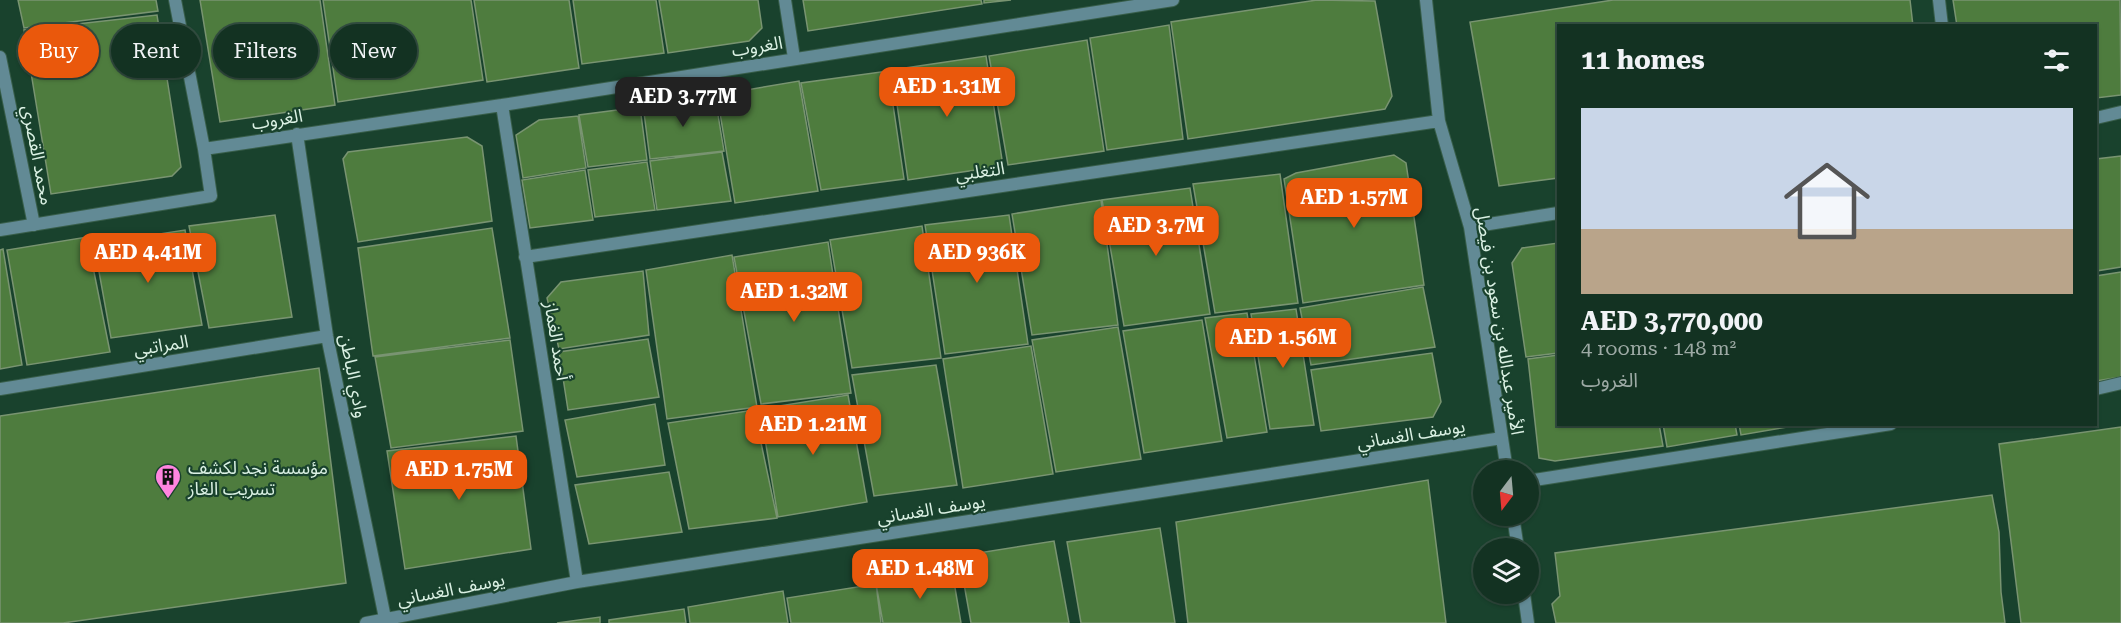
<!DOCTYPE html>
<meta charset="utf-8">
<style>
body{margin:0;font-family:"Roboto Serif","Noto Sans Arabic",serif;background:#203e2f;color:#f1f3f6;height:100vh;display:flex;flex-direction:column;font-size:22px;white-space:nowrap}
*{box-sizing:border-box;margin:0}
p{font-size:20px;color:#9daaa5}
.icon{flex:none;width:33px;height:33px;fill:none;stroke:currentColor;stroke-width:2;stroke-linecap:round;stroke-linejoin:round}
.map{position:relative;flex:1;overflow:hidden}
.details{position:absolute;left:1557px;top:24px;width:540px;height:402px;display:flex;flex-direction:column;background:#133222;border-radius:0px;box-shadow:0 2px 4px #0004,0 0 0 2px #324d40}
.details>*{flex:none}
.hud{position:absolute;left:18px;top:24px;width:570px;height:54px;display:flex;gap:12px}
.needle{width:39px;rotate:196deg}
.tools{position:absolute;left:1473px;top:460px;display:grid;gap:12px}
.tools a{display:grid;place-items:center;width:66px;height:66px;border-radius:50%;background:#133222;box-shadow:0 2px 4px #0004,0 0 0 2px #324d40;font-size:30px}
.price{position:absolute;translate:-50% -51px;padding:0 14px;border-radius:12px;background:#ea580c;color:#fff;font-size:20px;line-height:39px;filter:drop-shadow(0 2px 3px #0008)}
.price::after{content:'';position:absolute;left:50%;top:36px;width:18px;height:14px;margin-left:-9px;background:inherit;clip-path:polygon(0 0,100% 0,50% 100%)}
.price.current{background:#222;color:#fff}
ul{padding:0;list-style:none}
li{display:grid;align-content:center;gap:12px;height:318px;padding:0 24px}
li span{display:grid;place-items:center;height:186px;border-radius:0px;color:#555}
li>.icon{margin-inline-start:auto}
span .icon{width:108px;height:108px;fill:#fffc;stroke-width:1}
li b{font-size:26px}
h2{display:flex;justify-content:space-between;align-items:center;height:72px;padding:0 24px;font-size:26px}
.chip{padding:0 21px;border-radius:27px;background:#133222;box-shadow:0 2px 4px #0004,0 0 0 2px #324d40;font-size:21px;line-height:54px}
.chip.current{background:#ea580c;color:#fff}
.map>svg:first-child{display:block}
.building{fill:#4e7c3e;stroke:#799471;stroke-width:1.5}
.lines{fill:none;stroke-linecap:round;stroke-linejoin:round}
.minor-casing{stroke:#385e4a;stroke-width:14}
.minor{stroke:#628a95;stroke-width:12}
.labels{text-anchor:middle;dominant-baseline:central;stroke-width:4.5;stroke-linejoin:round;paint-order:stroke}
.street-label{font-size:18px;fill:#dbf1e4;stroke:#19422d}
.poi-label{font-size:18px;fill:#dbf1e4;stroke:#19422d;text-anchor:start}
</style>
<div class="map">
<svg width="2121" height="623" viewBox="0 0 2121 623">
<rect width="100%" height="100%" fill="#19422d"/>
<!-- building -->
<path class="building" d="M18,0H156L158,11L24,28Z
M200,0H320L335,105L220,122Z
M323,0H471L483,80L338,102Z
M474,0H569L579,68L487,82Z
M573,0H656L664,53L582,64Z
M659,0H758L762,28L749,41L668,53Z
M803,0H981L982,4L808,31Z
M984,0H1011L984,3Z
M1317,0L1375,1L1392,96L1385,109L1188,139L1171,22Z
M1613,0H1910L1913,26H1558V178L1499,186L1470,22Z
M1953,0H2120L2121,95L2096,98V26H1957Z
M157,15L181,167L172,176L51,194L24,30Z
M1169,25L1183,139L1107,150L1090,38Z
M1087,40L1104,151L1008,165L989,56Z
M986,56L1003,166L908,180L892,70Z
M888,71L904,179L821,190L801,83Z
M799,81L818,191L735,203L717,95Z
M715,97L724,151L650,159L643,105Z
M640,107L647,160L588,167L579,115Z
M578,116L586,168L523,178L516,135L539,120Z
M467,137L482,146L492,221L358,242L343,159L348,152Z
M722,152L731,201L657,210L650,161Z
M1394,155L1406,163L1424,285L1303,303L1284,179L1296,173Z
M2121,156V267L2096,271V159Z
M647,162L655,210L595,217L588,170Z
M585,170L593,220L530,228L522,180Z
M1280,174L1298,303L1215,313L1193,184Z
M1190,188L1210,314L1124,326L1102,200Z
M1101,200L1118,325L1032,335L1012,214Z
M275,215L292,317L209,328L189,226Z
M1009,215L1028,344L945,354L925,225Z
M922,226L941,358L852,368L830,240Z
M492,228L510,338L373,356L358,248Z
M185,230L202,325L111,338L94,244Z
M87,237L110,352L27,365L7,250Z
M828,242L851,393L761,404L734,257Z
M1558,243V353L1526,357L1512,263L1522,248Z
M3,249L22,365L0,369V250Z
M732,255L757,407L667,419L646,270Z
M643,271L649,335L559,349L547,298L561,282Z
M2121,272V377L2096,381V276Z
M1423,287L1435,347L1311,365L1300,308Z
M1296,309L1314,425L1270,429L1251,314Z
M1247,313L1267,432L1227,438L1205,318Z
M1202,320L1222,441L1144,453L1123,331Z
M1118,327L1141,459L1056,472L1032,340Z
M648,339L659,397L568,410L559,352Z
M510,340L523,431L391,448L375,357Z
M1031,346L1053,474L963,488L943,359Z
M1432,353L1441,402L1433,417L1321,431L1311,370Z
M1558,355V424H1659L1663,446L1555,461L1539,458L1528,359Z
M936,365L957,485L874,496L852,375Z
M319,368L346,583L63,623H0V416Z
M848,395L867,502L778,517L760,409Z
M655,404L665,465L577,477L565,420Z
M754,410L777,518L689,529L668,423Z
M1663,424H1735L1737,435L1667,447Z
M1739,424H1793V426L1741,435Z
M2121,427V623H2021L1999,444Z
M516,436L531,549L405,569L387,451Z
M669,472L682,532L589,544L575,485Z
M1428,480L1446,623H1188L1176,522Z
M1992,495L1999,532L2001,592L2005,623H1556L1552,604L1560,596L1555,553Z
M1160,528L1175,623H1081L1067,542Z
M1054,541L1069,623H971L959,556Z
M952,570L961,623H883L876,584Z
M876,584L881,623H791L787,598Z
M783,591L788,623H690L688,607Z
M684,609L686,623H609V620Z
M600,617V623H557Z"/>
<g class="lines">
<defs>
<path id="minor" d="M785,0L794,58
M1426,0L1439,121L1470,227L1507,471
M1939,0L1942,26
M0,57L34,225
M502,105L577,582
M2096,118L2121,112
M297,134L327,336L386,623
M204,149L502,105L1173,0
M1470,227L1558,213
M0,230L211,196L204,149L175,0
M525,257L1439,121
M0,389L327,336
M2096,389L2121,383
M1528,481L1891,424
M1513,516L1518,549
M1524,594L1528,623
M366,623L577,582L1502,438"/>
</defs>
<!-- minor casing -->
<use href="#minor" class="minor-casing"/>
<!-- minor -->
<use href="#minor" class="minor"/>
</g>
<!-- icons -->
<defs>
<symbol id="building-pin" viewBox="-11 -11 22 30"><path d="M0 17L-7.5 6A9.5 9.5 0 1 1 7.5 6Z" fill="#ff85df" stroke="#19422d"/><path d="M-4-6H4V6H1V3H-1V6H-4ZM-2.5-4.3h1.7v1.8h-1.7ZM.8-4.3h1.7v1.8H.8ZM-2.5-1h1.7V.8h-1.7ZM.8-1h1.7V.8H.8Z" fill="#111"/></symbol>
</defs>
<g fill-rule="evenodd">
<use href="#building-pin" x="153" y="462" width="30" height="40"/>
</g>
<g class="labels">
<!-- street labels -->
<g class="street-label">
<text transform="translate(757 46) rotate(-9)">الغروب</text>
<text transform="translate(277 119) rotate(-9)">الغروب</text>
<text transform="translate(38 155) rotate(79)">محمد القصري</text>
<text transform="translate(980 171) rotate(-8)">التغلبي</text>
<text transform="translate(1500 321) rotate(81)">الأمير عبدالله بن سعود بن فيصل</text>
<text transform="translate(557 341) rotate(81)">أحمد الغماز</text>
<text transform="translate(161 345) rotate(-9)">المراتبي</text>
<text transform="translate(354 376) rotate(79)">وادي الباطن</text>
<text transform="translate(1411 434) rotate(-9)">يوسف الغساني</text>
<text transform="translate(931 509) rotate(-9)">يوسف الغساني</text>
<text transform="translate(451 589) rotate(-11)">يوسف الغساني</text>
</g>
<!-- poi labels -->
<g class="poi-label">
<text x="188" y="467">مؤسسة نجد لكشف<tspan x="188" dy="21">تسريب الغاز</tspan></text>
</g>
</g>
</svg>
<div class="tools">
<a><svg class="needle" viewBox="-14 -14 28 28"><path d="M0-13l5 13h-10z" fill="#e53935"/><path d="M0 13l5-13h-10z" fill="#9daaa5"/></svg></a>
<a><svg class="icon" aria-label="layers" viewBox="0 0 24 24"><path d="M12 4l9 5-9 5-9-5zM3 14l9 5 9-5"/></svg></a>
</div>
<b class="price" style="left:947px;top:118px">AED 1.31M</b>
<b class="price current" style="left:683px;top:128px">AED 3.77M</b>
<b class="price" style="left:1354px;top:229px">AED 1.57M</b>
<b class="price" style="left:1156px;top:257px">AED 3.7M</b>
<b class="price" style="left:148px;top:284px">AED 4.41M</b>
<b class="price" style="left:977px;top:284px">AED 936K</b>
<b class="price" style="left:794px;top:323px">AED 1.32M</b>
<b class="price" style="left:1283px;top:369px">AED 1.56M</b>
<b class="price" style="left:813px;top:456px">AED 1.21M</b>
<b class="price" style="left:459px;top:501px">AED 1.75M</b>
<b class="price" style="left:920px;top:600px">AED 1.48M</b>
<div class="hud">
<a class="chip current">Buy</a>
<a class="chip">Rent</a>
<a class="chip">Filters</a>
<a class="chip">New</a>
</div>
<section class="details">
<h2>11 homes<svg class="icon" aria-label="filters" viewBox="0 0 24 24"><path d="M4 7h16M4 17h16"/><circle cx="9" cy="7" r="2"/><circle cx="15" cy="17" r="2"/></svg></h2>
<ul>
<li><span style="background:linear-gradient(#c9d6e8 65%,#b9a48a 0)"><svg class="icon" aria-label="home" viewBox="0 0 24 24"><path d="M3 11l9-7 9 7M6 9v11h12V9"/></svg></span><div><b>AED 3,770,000</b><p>4 rooms · 148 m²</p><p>الغروب</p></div></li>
</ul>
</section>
</div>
